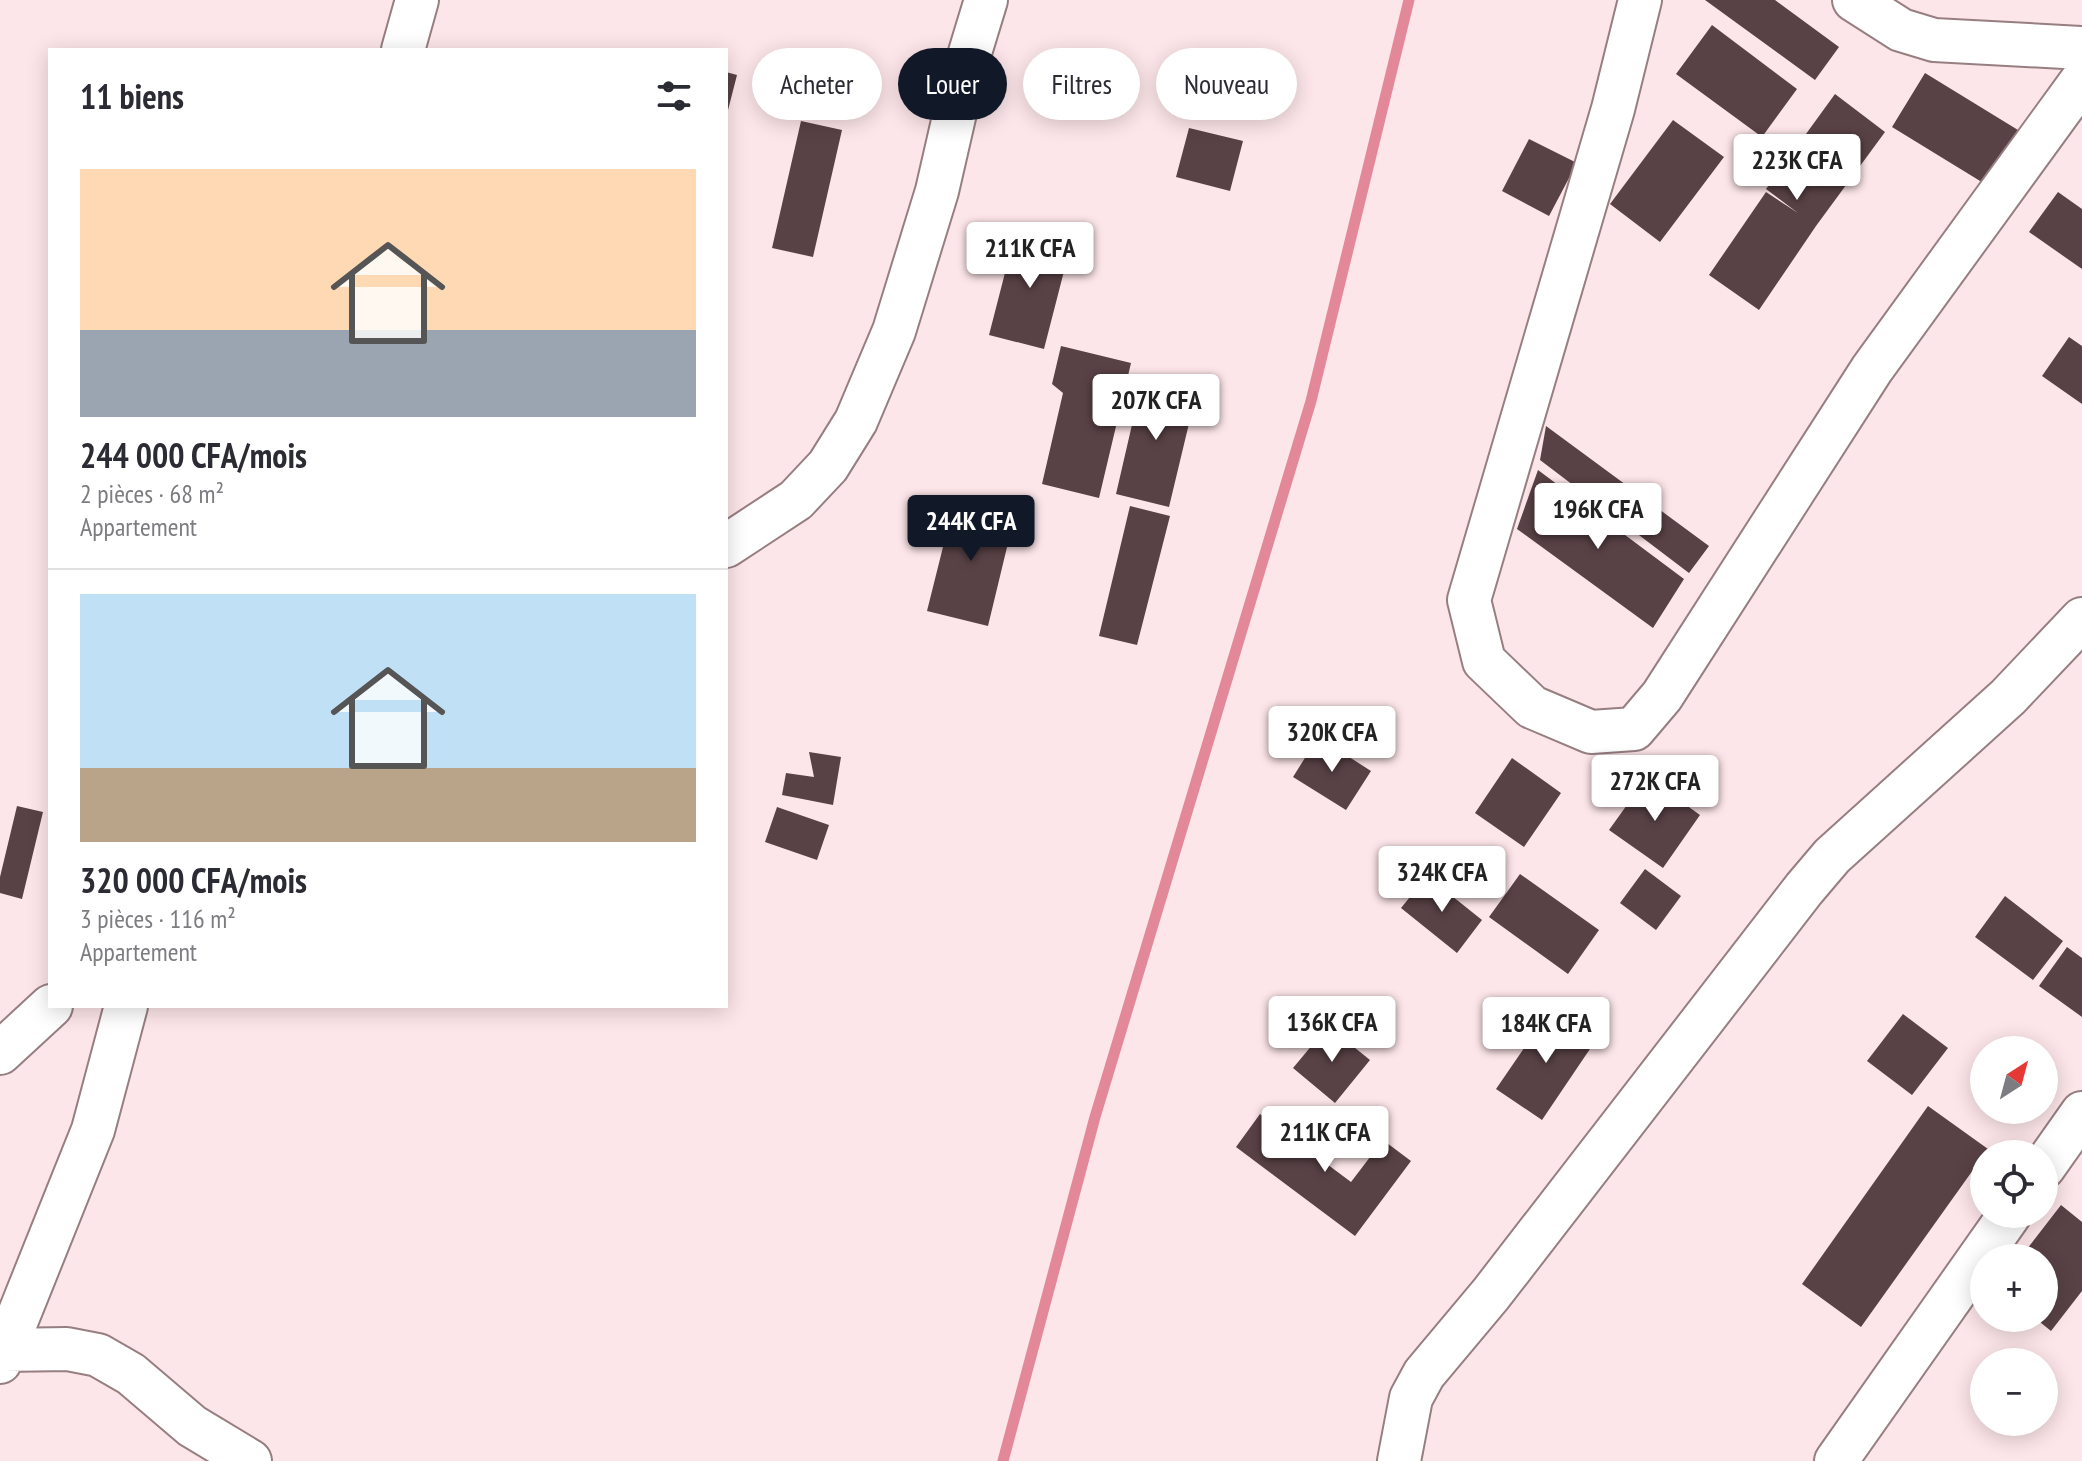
<!DOCTYPE html>
<html lang="fr">
<meta charset="utf-8">
<style>
body{margin:0;font-family:"PT Sans Narrow",sans-serif;background:#f2f2f3;color:#2b2b33;height:100vh;display:flex;flex-direction:column;font-size:30px;white-space:nowrap}
*{box-sizing:border-box;margin:0}
p{font-size:26px;color:#7c7c81}
.icon{flex:none;width:44px;height:44px;fill:none;stroke:currentColor;stroke-width:2;stroke-linecap:round;stroke-linejoin:round}
.map{position:relative;flex:1;overflow:hidden}
.drawer{position:absolute;left:48px;top:48px;width:680px;height:960px;display:flex;flex-direction:column;background:#fff;border-radius:0px;box-shadow:0 4px 20px #0003}
.drawer>*{flex:none}
.guide{position:absolute;left:752px;top:48px;width:760px;height:72px;display:flex;gap:16px}
.needle{width:52px;rotate:36deg}
.buttons{position:absolute;left:1970px;top:1036px;display:grid;gap:16px}
.buttons a{display:grid;place-items:center;width:88px;height:88px;border-radius:50%;background:#fff;box-shadow:0 4px 20px #0003;font-size:40px}
.price{position:absolute;translate:-50% -68px;padding:0 18px;border-radius:8px;background:#fff;color:#222;font-size:26px;line-height:52px;filter:drop-shadow(0 2px 4px #0008)}
.price::after{content:'';position:absolute;left:50%;top:48px;width:24px;height:18px;margin-left:-12px;background:inherit;clip-path:polygon(0 0,100% 0,50% 100%)}
.price.on{background:#111827;color:#fff}
ul{padding:0;list-style:none}
li{display:grid;align-content:center;gap:16px;height:424px;padding:0 32px}
li+li{border-top:2px solid #e1e1e2}
li span{display:grid;place-items:center;height:248px;border-radius:0px;color:#555}
li>.icon{margin-inline-start:auto}
span .icon{width:144px;height:144px;fill:#fffc;stroke-width:1}
li b{font-size:34px}
h2{display:flex;justify-content:space-between;align-items:center;height:96px;padding:0 32px;font-size:34px}
.pill{padding:0 28px;border-radius:36px;background:#fff;box-shadow:0 4px 20px #0003;font-size:28px;line-height:72px}
.pill.on{background:#111827;color:#fff}
.map>svg:first-child{display:block}
.lines{fill:none;stroke-linecap:round;stroke-linejoin:round}
.stream{stroke:#e38898;stroke-width:11}
.building{fill:#594246}
.street-casing{stroke:#977e81;stroke-width:46}
.street{stroke:#fff;stroke-width:42}
</style>
<div class="map">
<svg width="2082" height="1461" viewBox="0 0 2082 1461">
<rect width="100%" height="100%" fill="#fde6e9"/>
<g class="lines">
<!-- stream -->
<path class="stream" d="M1003,1461L1095,1117L1311,401L1409,0"/>
</g>
<!-- building -->
<path class="building" d="M1705,0H1775L1839,47L1815,80Z
M1712,25L1797,89L1762,137L1676,74Z
M726,72L737,75L727,114H726Z
M1925,73L2018,130L1985,184L1892,127Z
M1835,94L1885,132L1816,226L1759,310L1709,275L1766,192L1798,213L1766,189Z
M1673,120L1724,157L1660,242L1610,204Z
M801,121L842,130L813,257L772,248Z
M1189,128L1243,141L1230,191L1176,177Z
M1529,139L1577,163L1549,216L1502,191Z
M2058,192L2082,209V269L2029,232Z
M1016,230L1071,244L1044,349L989,335Z
M2069,337L2082,346V404L2042,376Z
M1061,346L1131,363L1099,498L1042,484L1063,393L1052,384Z
M1143,377L1197,390L1169,507L1116,494Z
M1546,426L1709,546L1689,573L1540,460Z
M1538,470L1684,579L1653,628L1517,529Z
M955,499L1015,514L988,626L927,611Z
M1130,506L1170,516L1137,645L1099,636Z
M1318,737L1371,771L1346,810L1293,777Z
M809,752L841,757L833,805L782,795L786,773L814,777Z
M1512,758L1561,793L1524,847L1475,813Z
M1647,777L1700,815L1663,868L1609,830Z
M17,806L43,812L22,899L0,893V877Z
M777,807L829,825L817,860L765,842Z
M1645,869L1681,896L1656,930L1620,903Z
M1520,874L1599,930L1568,974L1489,917Z
M1427,876L1482,920L1457,953L1401,908Z
M2005,896L2063,941L2033,980L1975,937Z
M2067,947L2082,958V1017L2039,986Z
M1551,1009L1596,1040L1542,1120L1496,1089Z
M1903,1014L1948,1048L1912,1095L1867,1061Z
M1328,1026L1370,1060L1335,1103L1293,1068Z
M1928,1106L1988,1149L1861,1327L1802,1284Z
M1260,1114L1351,1182L1383,1140L1411,1161L1355,1236L1236,1147Z
M2061,1205L2082,1222V1291L2051,1331L2035,1318H2044V1258H2020Z"/>
<g class="lines">
<defs>
<path id="street" d="M1640,0L1613,109L1469,600L1484,661L1532,707L1591,732L1634,729L1662,696L1872,369L2082,80
M1854,0L1901,30L1934,40L2082,48
M403,50L417,0
M726,546L796,500L828,466L856,421L894,331L937,191L965,69L986,0
M0,1053L51,1006
M2044,1167L2082,1113
M4,1350L67,1349L98,1355L131,1374L192,1426L250,1461
M0,1362L93,1130L126,1006
M1399,1461L1411,1398L1424,1374L1491,1294L1804,889L1832,856L2008,697L2082,619
M1836,1461L2010,1214"/>
</defs>
<!-- street casing -->
<use href="#street" class="street-casing"/>
<!-- street -->
<use href="#street" class="street"/>
</g>
</svg>
<div class="buttons">
<a><svg class="needle" viewBox="-14 -14 28 28"><path d="M0-13l5 13h-10z" fill="#e53935"/><path d="M0 13l5-13h-10z" fill="#7c7c81"/></svg></a>
<a><svg class="icon" aria-label="locate" viewBox="0 0 24 24"><circle cx="12" cy="12" r="6"/><path d="M12 2v4M12 18v4M2 12h4M18 12h4"/></svg></a>
<a>+</a>
<a>−</a>
</div>
<b class="price" style="left:1797px;top:202px">223K CFA</b>
<b class="price" style="left:1030px;top:290px">211K CFA</b>
<b class="price" style="left:1156px;top:442px">207K CFA</b>
<b class="price" style="left:1598px;top:551px">196K CFA</b>
<b class="price on" style="left:971px;top:563px">244K CFA</b>
<b class="price" style="left:1332px;top:774px">320K CFA</b>
<b class="price" style="left:1655px;top:823px">272K CFA</b>
<b class="price" style="left:1442px;top:914px">324K CFA</b>
<b class="price" style="left:1332px;top:1064px">136K CFA</b>
<b class="price" style="left:1546px;top:1065px">184K CFA</b>
<b class="price" style="left:1325px;top:1174px">211K CFA</b>
<div class="guide">
<a class="pill">Acheter</a>
<a class="pill on">Louer</a>
<a class="pill">Filtres</a>
<a class="pill">Nouveau</a>
</div>
<section class="drawer">
<h2>11 biens<svg class="icon" aria-label="filters" viewBox="0 0 24 24"><path d="M4 7h16M4 17h16"/><circle cx="9" cy="7" r="2"/><circle cx="15" cy="17" r="2"/></svg></h2>
<ul>
<li><span style="background:linear-gradient(#ffd9b3 65%,#9aa5b1 0)"><svg class="icon" aria-label="home" viewBox="0 0 24 24"><path d="M3 11l9-7 9 7M6 9v11h12V9"/></svg></span><div><b>244 000 CFA/mois</b><p>2 pièces · 68 m²</p><p>Appartement</p></div></li>
<li><span style="background:linear-gradient(#bfe0f5 70%,#b9a48a 0)"><svg class="icon" aria-label="home" viewBox="0 0 24 24"><path d="M3 11l9-7 9 7M6 9v11h12V9"/></svg></span><div><b>320 000 CFA/mois</b><p>3 pièces · 116 m²</p><p>Appartement</p></div></li>
</ul>
</section>
</div>
